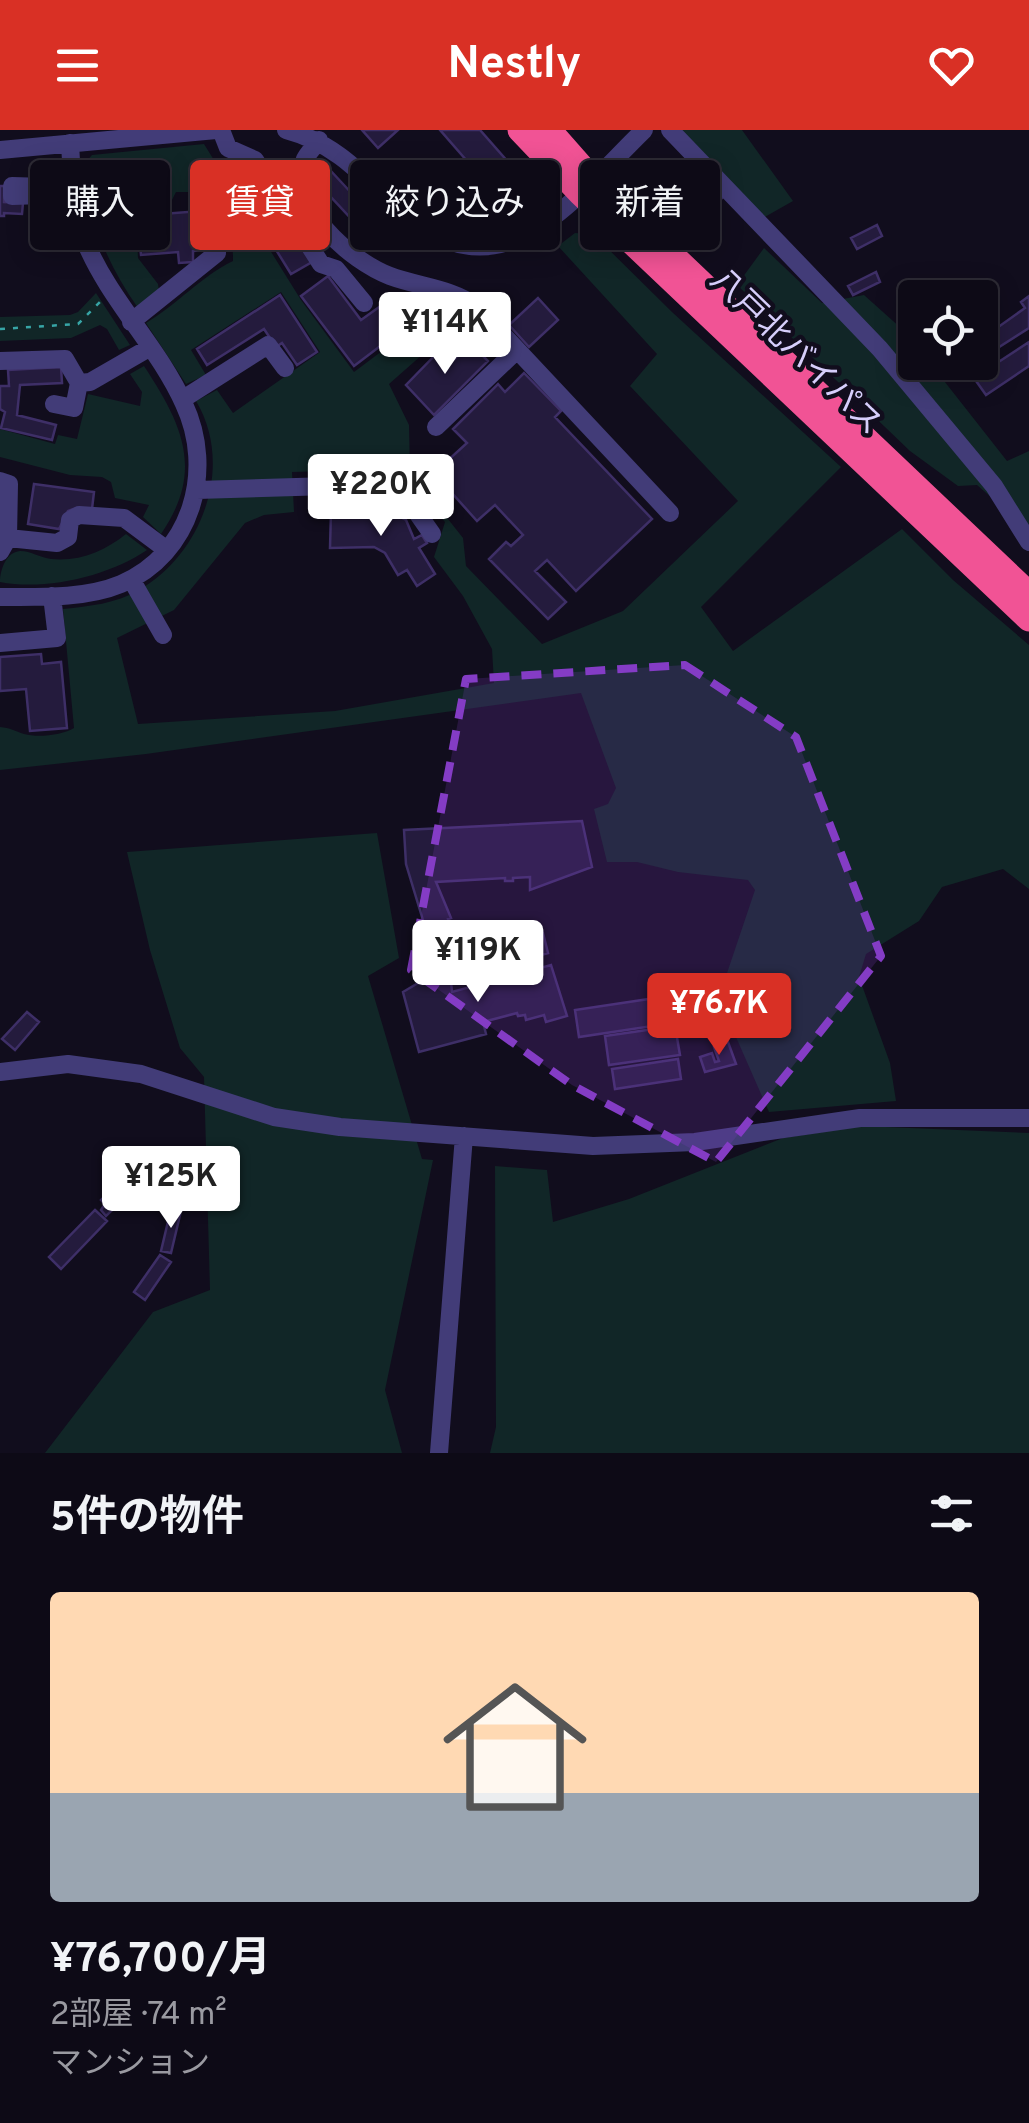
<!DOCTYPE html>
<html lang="ja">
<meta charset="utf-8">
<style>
body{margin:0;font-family:Overpass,"Noto Sans JP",sans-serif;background:#16131f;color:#f1f3f6;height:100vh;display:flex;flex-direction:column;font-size:38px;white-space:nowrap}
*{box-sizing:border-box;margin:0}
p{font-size:32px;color:#9a9aa1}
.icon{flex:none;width:55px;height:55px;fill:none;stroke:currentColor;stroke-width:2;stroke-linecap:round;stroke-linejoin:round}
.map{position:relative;height:1323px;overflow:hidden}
.drawer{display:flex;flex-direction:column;background:#0d0a16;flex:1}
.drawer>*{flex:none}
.banner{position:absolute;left:30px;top:30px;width:970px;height:90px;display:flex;gap:20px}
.buttons{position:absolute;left:898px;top:150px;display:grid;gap:20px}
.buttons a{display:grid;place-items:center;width:100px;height:100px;border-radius:10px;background:#0d0a16;box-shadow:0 5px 25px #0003,0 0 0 2px #2d2b35;font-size:50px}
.price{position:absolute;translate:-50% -85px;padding:0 22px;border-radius:10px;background:#fff;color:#222;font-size:32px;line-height:65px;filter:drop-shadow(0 2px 5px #0008)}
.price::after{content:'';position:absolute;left:50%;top:60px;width:30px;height:22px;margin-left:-15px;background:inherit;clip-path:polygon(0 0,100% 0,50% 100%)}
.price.on{background:#d93025;color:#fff}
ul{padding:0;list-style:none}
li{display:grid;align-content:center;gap:20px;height:530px;padding:0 50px}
li span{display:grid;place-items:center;height:310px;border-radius:10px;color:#555}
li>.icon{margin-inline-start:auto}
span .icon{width:180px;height:180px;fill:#fffc;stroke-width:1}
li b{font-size:42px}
h2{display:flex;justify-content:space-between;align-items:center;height:120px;padding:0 50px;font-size:42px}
.pill{padding:0 35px;border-radius:10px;background:#0d0a16;box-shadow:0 5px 25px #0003,0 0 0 2px #2d2b35;font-size:35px;line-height:90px}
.pill.on{background:#d93025;color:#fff}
header{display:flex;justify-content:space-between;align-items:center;height:130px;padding:0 50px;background:#d93025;color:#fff;font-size:45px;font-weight:700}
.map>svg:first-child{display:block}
.green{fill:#112627;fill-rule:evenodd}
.building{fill:#241b3d;stroke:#3e2f67;stroke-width:2.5}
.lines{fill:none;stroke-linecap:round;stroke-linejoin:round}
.path{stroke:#37a5a6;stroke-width:2.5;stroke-dasharray:5 8;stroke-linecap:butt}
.minor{stroke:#423c78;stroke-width:18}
.highway{stroke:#f15395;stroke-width:25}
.marked{fill:#843cc5;fill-opacity:0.2;stroke:#843cc5;stroke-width:8;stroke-dasharray:20 12;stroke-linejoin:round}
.labels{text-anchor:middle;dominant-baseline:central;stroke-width:9;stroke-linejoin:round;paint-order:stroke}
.street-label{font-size:32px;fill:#d6cefb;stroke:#110d1d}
</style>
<header><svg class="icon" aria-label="menu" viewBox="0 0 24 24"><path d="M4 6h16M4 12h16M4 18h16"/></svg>Nestly<svg class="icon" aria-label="heart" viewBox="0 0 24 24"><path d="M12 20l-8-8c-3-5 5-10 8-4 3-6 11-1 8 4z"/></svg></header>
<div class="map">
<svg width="1029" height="1323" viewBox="0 0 1029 1323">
<rect width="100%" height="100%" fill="#110d1d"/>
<!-- green -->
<path class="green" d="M680,0H742L793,71L763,88Z
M204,14L301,170L354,242L418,194L462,184L465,187L389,254L409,295L410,341L463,408L466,436L542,514L623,481L738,371L630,256L657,224L558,116L575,103L593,104L672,182L841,337L701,477L733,521L902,399L953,450L1029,515V759L1003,739L942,757L919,791L866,824L859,847L890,933L896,971L769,982L732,898L725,849L755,760L748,750L678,742L637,732H607L594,679L608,674L616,658L581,563L146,624L0,640V597C10,598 15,601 24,604C38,608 63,605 74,598L63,479C90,476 115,474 139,460C202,424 235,336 196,271L217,260L233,283L320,222L281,162L191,220L206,245L186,254L146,193C178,174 200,147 233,131C233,82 231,60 176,62L170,74L136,85L138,128L158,154L159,161L138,178C106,132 89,90 84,34L92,25ZM400,339L445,392L434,427L463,466L492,519L494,553L335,581L138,594L117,508L174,480L245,393L264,385L294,382L292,342Z
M764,118L822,173L864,165L912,208L915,232L930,233L1007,331L1029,321V400L977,355L958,356L910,321L737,155Z
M96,163L130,215L119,220L107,199L100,195L71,208L0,211V187L70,185L78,182Z
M144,236C182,294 205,340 161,404L143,387L149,375L115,368L111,352L102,347L70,345L0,327V299L55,314L58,305L77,309L88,264L140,276L142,262L130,244Z
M126,404L147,420C109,446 46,461 0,452C0,440 6,422 20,421C31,421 41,428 51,429C79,432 105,421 126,404Z
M377,703L399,828L368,846L422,1029L433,1030L385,1260L402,1323H45L153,1182L210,1160L204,947L180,918L150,820L127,722Z
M862,996L1029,1003V1323H490L496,1297L495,1036L547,1040L553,1092L629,1069L783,1008Z"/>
<!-- building -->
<path class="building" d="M362,0H398L378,18Z
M440,0H480L531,58L508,78Z
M251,34L312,132L291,144L231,47Z
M330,40L369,82L358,96L317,52Z
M696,41L723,67L708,82L681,55Z
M0,56H4V72L23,73L22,84L4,83V86H0Z
M200,81L204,120L193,121V132L179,133L178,122L141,125L137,86Z
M877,95L882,106L857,119L851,108Z
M876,142L880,152L853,165L848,156Z
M328,146L361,190L389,170L408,195L354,236L301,166Z
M280,165L317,222L297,235L282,213L276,217L264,199L207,235L197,219Z
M1029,166V198L996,219L987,205L1025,178L1021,172Z
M538,168L558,190L529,217L509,195Z
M1029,212V236L986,265L974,248Z
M470,213L488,231L434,285L406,255L443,217L455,229Z
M61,237L62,253L20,255L17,285L56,295L52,310L1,298L5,282L0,279V256H9L8,240Z
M524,243L561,281L555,287L652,389L576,461L547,430L535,441L566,472L548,489L489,429L506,412L511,416L523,405L495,375L477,391L434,343L467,313L453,299L498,254L505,262Z
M34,354L94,362L92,379L76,378L68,381L59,399L28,394Z
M368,367L369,384H385L387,380L406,390L414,409L422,405L427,413L419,418L435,444L417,456L407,440L398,445L385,423L374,417L330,418L331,381L358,380L357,368Z
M41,524L42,534L61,532L67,598L30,601L26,559L0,561V527Z
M582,691L592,737L530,760V747L513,748V751H505V748L436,752L451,788L448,789L455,813L432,820L406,734L404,700Z
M543,803L548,823L479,842L473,821Z
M551,835L567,886L546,892L544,885L526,890L525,885L518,886L517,883L483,892L486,904L419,922L403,862L430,846L450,841L452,862Z
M669,866L673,893L579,907L575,880Z
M27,882L39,892L15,920L2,909Z
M675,896L680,925L609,935L605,906Z
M728,912L736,934L705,942L700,927L712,923L715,932L719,931L714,917Z
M678,929L681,949L615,959L612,939Z
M143,1035L151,1043L106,1086L101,1080L105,1074L101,1070L108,1063L112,1067Z
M171,1079L181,1081L171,1123L161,1121Z
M95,1080L107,1091L61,1139L49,1127Z
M160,1125L171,1132L145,1170L134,1162Z"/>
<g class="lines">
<!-- path -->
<path class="path" d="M0,199L78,194L100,172"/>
<!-- minor -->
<path class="minor" d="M221,0L228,18L255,30L321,134L336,139L364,173
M286,0C332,12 359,41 392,73C497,176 568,74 644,0
M670,0L880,219L994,356L1029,412
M319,10C315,16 308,23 305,29C287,77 351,131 390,146C420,157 451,158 477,177L670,383
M0,20L216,0
M46,65V57L12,56V66L73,64
M131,192L217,123L215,90
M0,231L65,229L79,253
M183,269L268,215L285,238
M54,274L74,278L79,253L90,252L149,218
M436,297L516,221
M0,351L9,354L8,408
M197,360L397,354L432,404
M0,422L8,408L57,413L68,407L70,390L79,385L124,388L167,420
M131,449L163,505
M0,467C38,467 85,469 121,454C192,424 215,340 184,274C158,216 109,170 85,111C72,80 72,46 70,13
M0,513L57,508L52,466
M0,942L68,934L141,944L274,987L340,997L593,1016L695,1012L860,988H1029
M439,1323L464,1006"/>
<!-- highway -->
<path class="highway" d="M520,0L580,63L1029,489
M549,0L593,50L1029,464"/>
</g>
<!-- marked area -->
<path class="marked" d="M685,535L796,607L881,826L716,1032L572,955L411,840L466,549Z"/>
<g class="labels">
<!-- street labels -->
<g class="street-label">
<text transform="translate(795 223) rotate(44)">八戸北バイパス</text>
</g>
</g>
</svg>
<div class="buttons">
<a><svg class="icon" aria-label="locate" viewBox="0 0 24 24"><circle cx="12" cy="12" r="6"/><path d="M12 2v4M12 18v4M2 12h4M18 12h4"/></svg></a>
</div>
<b class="price" style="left:445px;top:247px">¥114K</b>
<b class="price" style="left:381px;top:409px">¥220K</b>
<b class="price" style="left:478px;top:875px">¥119K</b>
<b class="price on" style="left:719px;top:928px">¥76.7K</b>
<b class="price" style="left:171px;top:1101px">¥125K</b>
<div class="banner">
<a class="pill">購入</a>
<a class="pill on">賃貸</a>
<a class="pill">絞り込み</a>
<a class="pill">新着</a>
</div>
</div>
<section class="drawer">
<h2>5件の物件<svg class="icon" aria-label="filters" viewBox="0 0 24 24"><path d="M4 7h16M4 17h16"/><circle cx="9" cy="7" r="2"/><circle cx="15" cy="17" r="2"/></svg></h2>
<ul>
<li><span style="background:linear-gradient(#ffd9b3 65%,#9aa5b1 0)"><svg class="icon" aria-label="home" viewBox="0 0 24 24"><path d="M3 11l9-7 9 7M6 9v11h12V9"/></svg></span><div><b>¥76,700/月</b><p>2部屋 · 74 m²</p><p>マンション</p></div></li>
</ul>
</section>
